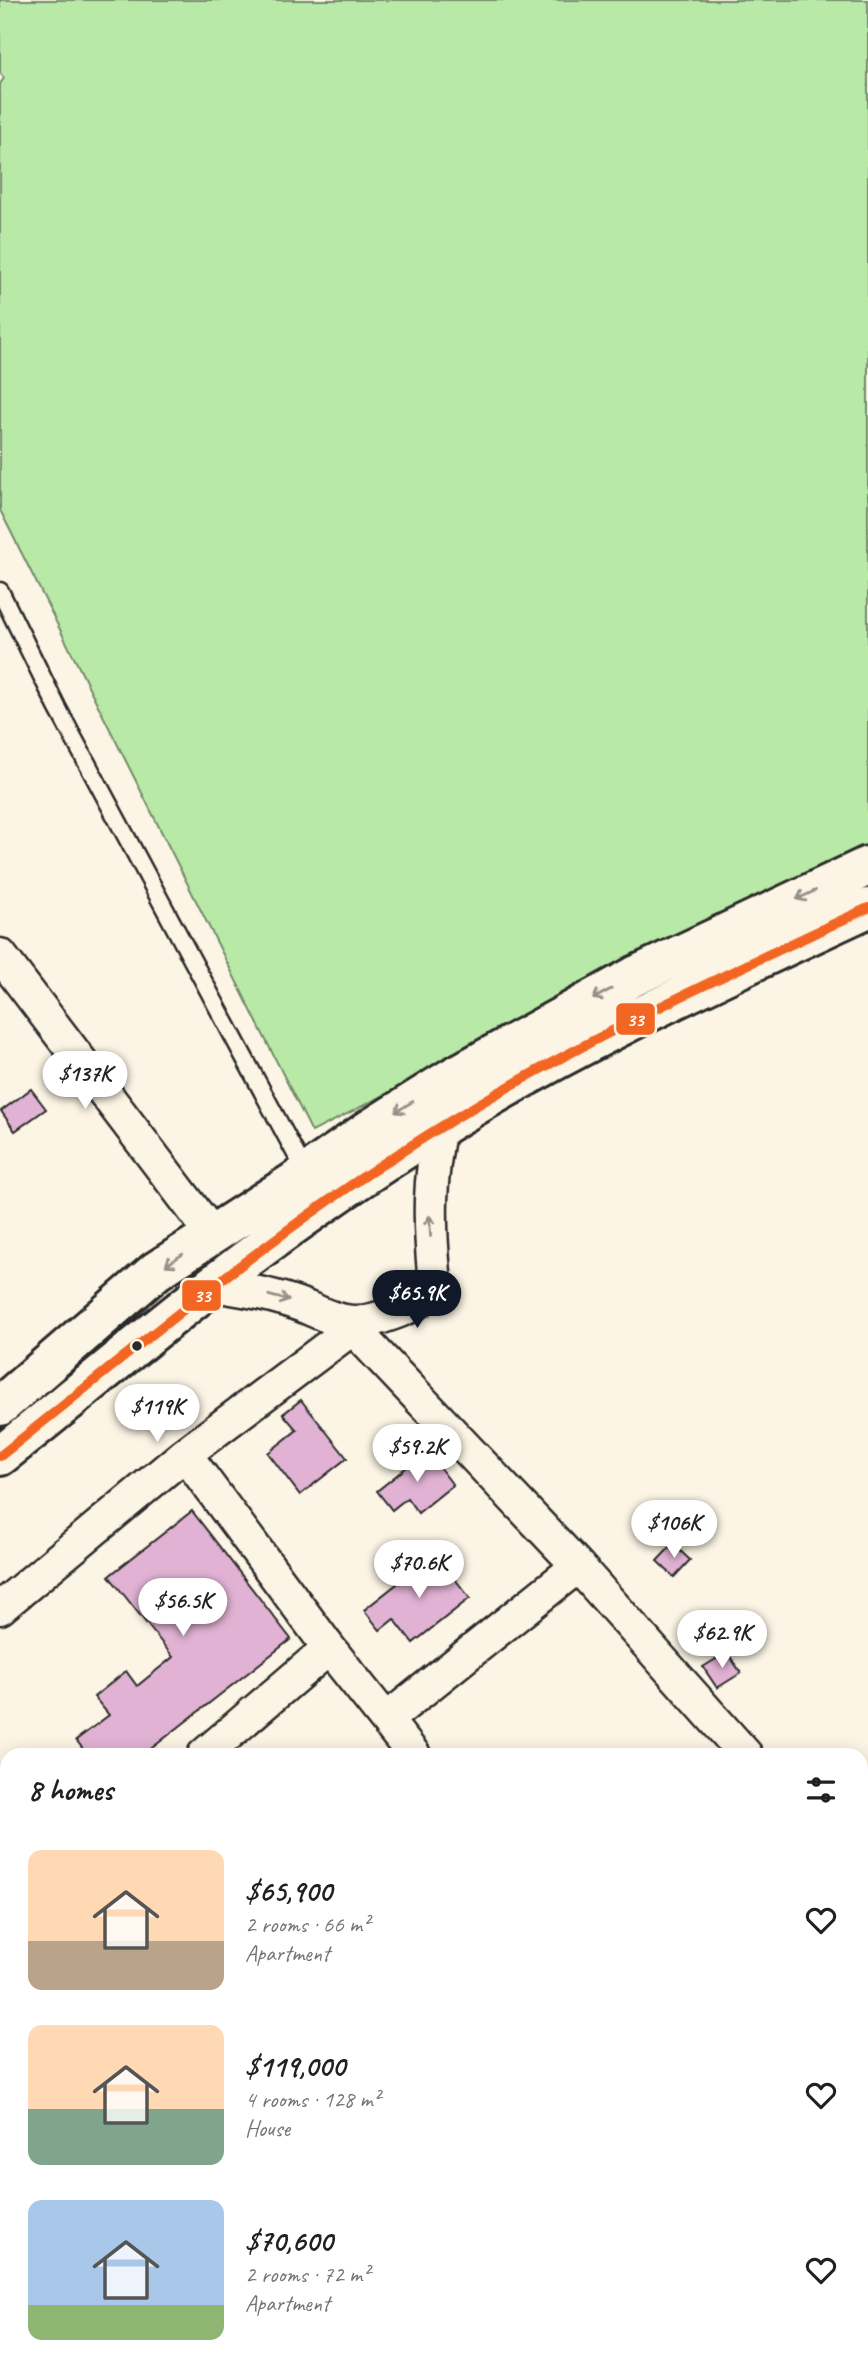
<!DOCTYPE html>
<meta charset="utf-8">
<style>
body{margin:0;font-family:Caveat,sans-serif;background:#f6f6f6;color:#202124;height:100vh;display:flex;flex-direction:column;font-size:26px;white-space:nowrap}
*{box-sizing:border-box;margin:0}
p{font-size:23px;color:#757577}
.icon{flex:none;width:38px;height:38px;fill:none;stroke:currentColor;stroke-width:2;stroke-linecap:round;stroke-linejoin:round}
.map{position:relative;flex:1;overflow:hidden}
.side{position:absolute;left:0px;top:1748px;width:868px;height:625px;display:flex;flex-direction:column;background:#fff;border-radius:21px 21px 0 0;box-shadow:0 4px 18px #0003}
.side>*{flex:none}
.price{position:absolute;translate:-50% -60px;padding:0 16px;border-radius:24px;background:#fff;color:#222;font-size:23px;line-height:46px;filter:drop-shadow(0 2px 4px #0008)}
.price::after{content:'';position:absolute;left:50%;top:42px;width:21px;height:16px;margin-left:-10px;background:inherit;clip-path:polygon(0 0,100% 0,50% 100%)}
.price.selected{background:#111827;color:#fff}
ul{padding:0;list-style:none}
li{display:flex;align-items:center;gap:21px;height:175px;padding:0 28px}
li span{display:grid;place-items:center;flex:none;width:196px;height:140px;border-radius:14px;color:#555}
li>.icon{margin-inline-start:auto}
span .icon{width:84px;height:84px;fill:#fffc;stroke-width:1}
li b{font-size:30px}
h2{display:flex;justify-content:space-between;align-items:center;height:84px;padding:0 28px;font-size:30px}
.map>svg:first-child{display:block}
.green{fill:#b9e9a7;stroke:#728a69;stroke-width:2}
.building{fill:#e1b2d4;stroke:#2b2b2b;stroke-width:2}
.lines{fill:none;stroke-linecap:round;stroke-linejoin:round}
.lane-casing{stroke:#2b2b2b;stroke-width:21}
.street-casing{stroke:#2b2b2b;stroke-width:37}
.primary-casing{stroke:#2b2b2b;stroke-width:44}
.lane{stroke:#fcf5e5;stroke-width:16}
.street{stroke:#fcf5e5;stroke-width:32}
.primary{stroke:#fcf5e5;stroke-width:38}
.bus-1-casing{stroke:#fcf5e5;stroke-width:16}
.bus-1{stroke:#f26522;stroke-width:10}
.oneway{stroke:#949088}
.bus-dot{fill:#2b2b2b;stroke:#fcf5e5;stroke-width:2.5}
.line-badge{stroke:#fcf5e5;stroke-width:2.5}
.badge-label{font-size:19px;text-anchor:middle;font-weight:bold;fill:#fff}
</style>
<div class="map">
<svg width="868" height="2372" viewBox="0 0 868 2372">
<rect width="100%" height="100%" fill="#fcf5e5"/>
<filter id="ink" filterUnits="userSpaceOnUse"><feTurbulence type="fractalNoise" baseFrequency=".0143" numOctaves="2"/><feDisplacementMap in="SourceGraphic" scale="14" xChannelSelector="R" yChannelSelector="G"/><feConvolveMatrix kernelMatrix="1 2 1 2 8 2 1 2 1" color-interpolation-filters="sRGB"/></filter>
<g filter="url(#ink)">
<!-- green -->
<path class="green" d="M0,0H868V847L312,1132L0,510V84L4,78L0,73Z"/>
<!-- building -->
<path class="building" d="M31,1089L46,1109L15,1131L1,1111Z
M301,1400L347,1458L300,1495L268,1453L297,1430L283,1414Z
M427,1451L453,1485L418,1513L407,1498L392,1510L377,1491Z
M192,1511L291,1639L143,1755H88L76,1740L109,1715L94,1697L126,1671L137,1686L173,1657L109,1576Z
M673,1544L690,1560L674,1577L657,1561Z
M435,1554L470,1598L413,1643L394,1619L380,1630L364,1610Z
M727,1652L741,1673L717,1688L703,1667Z"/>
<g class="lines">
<defs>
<path id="lane" d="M0,591L57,707L306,1173"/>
<path id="street" d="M0,955L212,1234
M213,1285C239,1289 266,1293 292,1302C312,1308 331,1321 353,1322C371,1323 416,1308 427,1293C431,1287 433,1281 434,1273C429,1218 429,1182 440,1127
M346,1321L578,1566L746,1755
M185,1454L329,1648L414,1755
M0,1608L185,1454L353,1328
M387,1719L578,1566
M204,1755L329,1648
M861,1889L868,1898
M0,1931L7,1925
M0,1969L7,1978
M861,2140L868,2134
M861,2340L868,2351
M0,2362L9,2372
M328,2366L333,2372
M169,2372L177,2366"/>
<path id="primary" d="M0,1406L156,1271L291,1184L370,1129L451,1078L635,976L868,866
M0,1456C69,1402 136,1344 206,1290C281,1232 359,1177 440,1127C576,1042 723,976 868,908"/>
</defs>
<!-- lane casing -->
<use href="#lane" class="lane-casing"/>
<!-- street casing -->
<use href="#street" class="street-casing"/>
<!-- primary casing -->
<use href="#primary" class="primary-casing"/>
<!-- lane -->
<use href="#lane" class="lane"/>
<!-- street -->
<use href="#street" class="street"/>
<!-- primary -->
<use href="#primary" class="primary"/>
<defs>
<path id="bus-1" d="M0,1456C134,1350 264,1239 409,1147C554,1053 712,981 868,908"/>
</defs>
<!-- bus-1 casing -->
<use href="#bus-1" class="bus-1-casing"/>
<!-- bus-1 -->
<use href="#bus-1" class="bus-1"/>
</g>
<!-- one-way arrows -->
<defs><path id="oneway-shaft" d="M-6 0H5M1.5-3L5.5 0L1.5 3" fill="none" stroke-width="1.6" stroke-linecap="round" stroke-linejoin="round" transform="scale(1.75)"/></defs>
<g class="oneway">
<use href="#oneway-shaft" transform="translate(806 895) rotate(155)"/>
<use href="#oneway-shaft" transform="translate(602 994) rotate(151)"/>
<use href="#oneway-shaft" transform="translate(404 1107) rotate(148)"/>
<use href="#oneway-shaft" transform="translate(430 1226) rotate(-93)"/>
<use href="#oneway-shaft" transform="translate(174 1260) rotate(146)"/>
<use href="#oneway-shaft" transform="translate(279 1298) rotate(15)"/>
</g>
</g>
<!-- markers -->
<circle class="bus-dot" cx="137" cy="1346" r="6"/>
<g class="line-badge">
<rect x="615" y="1002" width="41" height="34" rx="7" fill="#f26522"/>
<rect x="181" y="1279" width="41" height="33" rx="7" fill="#f26522"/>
</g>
<g class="badge-label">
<text x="635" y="1026">33</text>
<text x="202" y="1302">33</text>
</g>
</svg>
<b class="price" style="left:85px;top:1111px">$137K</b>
<b class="price selected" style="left:417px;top:1330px">$65.9K</b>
<b class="price" style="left:157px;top:1444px">$119K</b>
<b class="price" style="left:417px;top:1484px">$59.2K</b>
<b class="price" style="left:674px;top:1560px">$106K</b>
<b class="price" style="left:419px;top:1600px">$70.6K</b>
<b class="price" style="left:183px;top:1638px">$56.5K</b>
<b class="price" style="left:722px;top:1670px">$62.9K</b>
<section class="side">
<h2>8 homes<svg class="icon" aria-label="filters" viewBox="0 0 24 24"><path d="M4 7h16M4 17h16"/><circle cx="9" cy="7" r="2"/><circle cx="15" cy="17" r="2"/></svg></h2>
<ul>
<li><span style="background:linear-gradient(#ffd9b3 65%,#b9a48a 0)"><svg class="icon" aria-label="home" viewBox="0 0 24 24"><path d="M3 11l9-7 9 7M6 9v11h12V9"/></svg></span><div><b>$65,900</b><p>2 rooms · 66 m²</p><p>Apartment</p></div><svg class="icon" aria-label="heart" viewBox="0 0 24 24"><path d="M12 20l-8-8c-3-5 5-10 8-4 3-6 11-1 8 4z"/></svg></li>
<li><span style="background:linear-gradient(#ffd9b3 60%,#7fa58c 0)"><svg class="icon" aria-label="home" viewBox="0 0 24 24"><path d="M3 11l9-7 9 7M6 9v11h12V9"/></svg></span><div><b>$119,000</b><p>4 rooms · 128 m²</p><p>House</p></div><svg class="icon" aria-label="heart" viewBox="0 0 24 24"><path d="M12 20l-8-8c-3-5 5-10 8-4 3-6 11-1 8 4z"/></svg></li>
<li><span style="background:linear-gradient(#a9c7e8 75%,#8fb573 0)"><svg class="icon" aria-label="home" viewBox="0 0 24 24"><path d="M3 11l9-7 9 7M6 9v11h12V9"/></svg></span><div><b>$70,600</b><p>2 rooms · 72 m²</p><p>Apartment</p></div><svg class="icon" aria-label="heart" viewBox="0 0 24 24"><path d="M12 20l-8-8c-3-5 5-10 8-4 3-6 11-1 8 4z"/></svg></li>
</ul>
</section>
</div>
